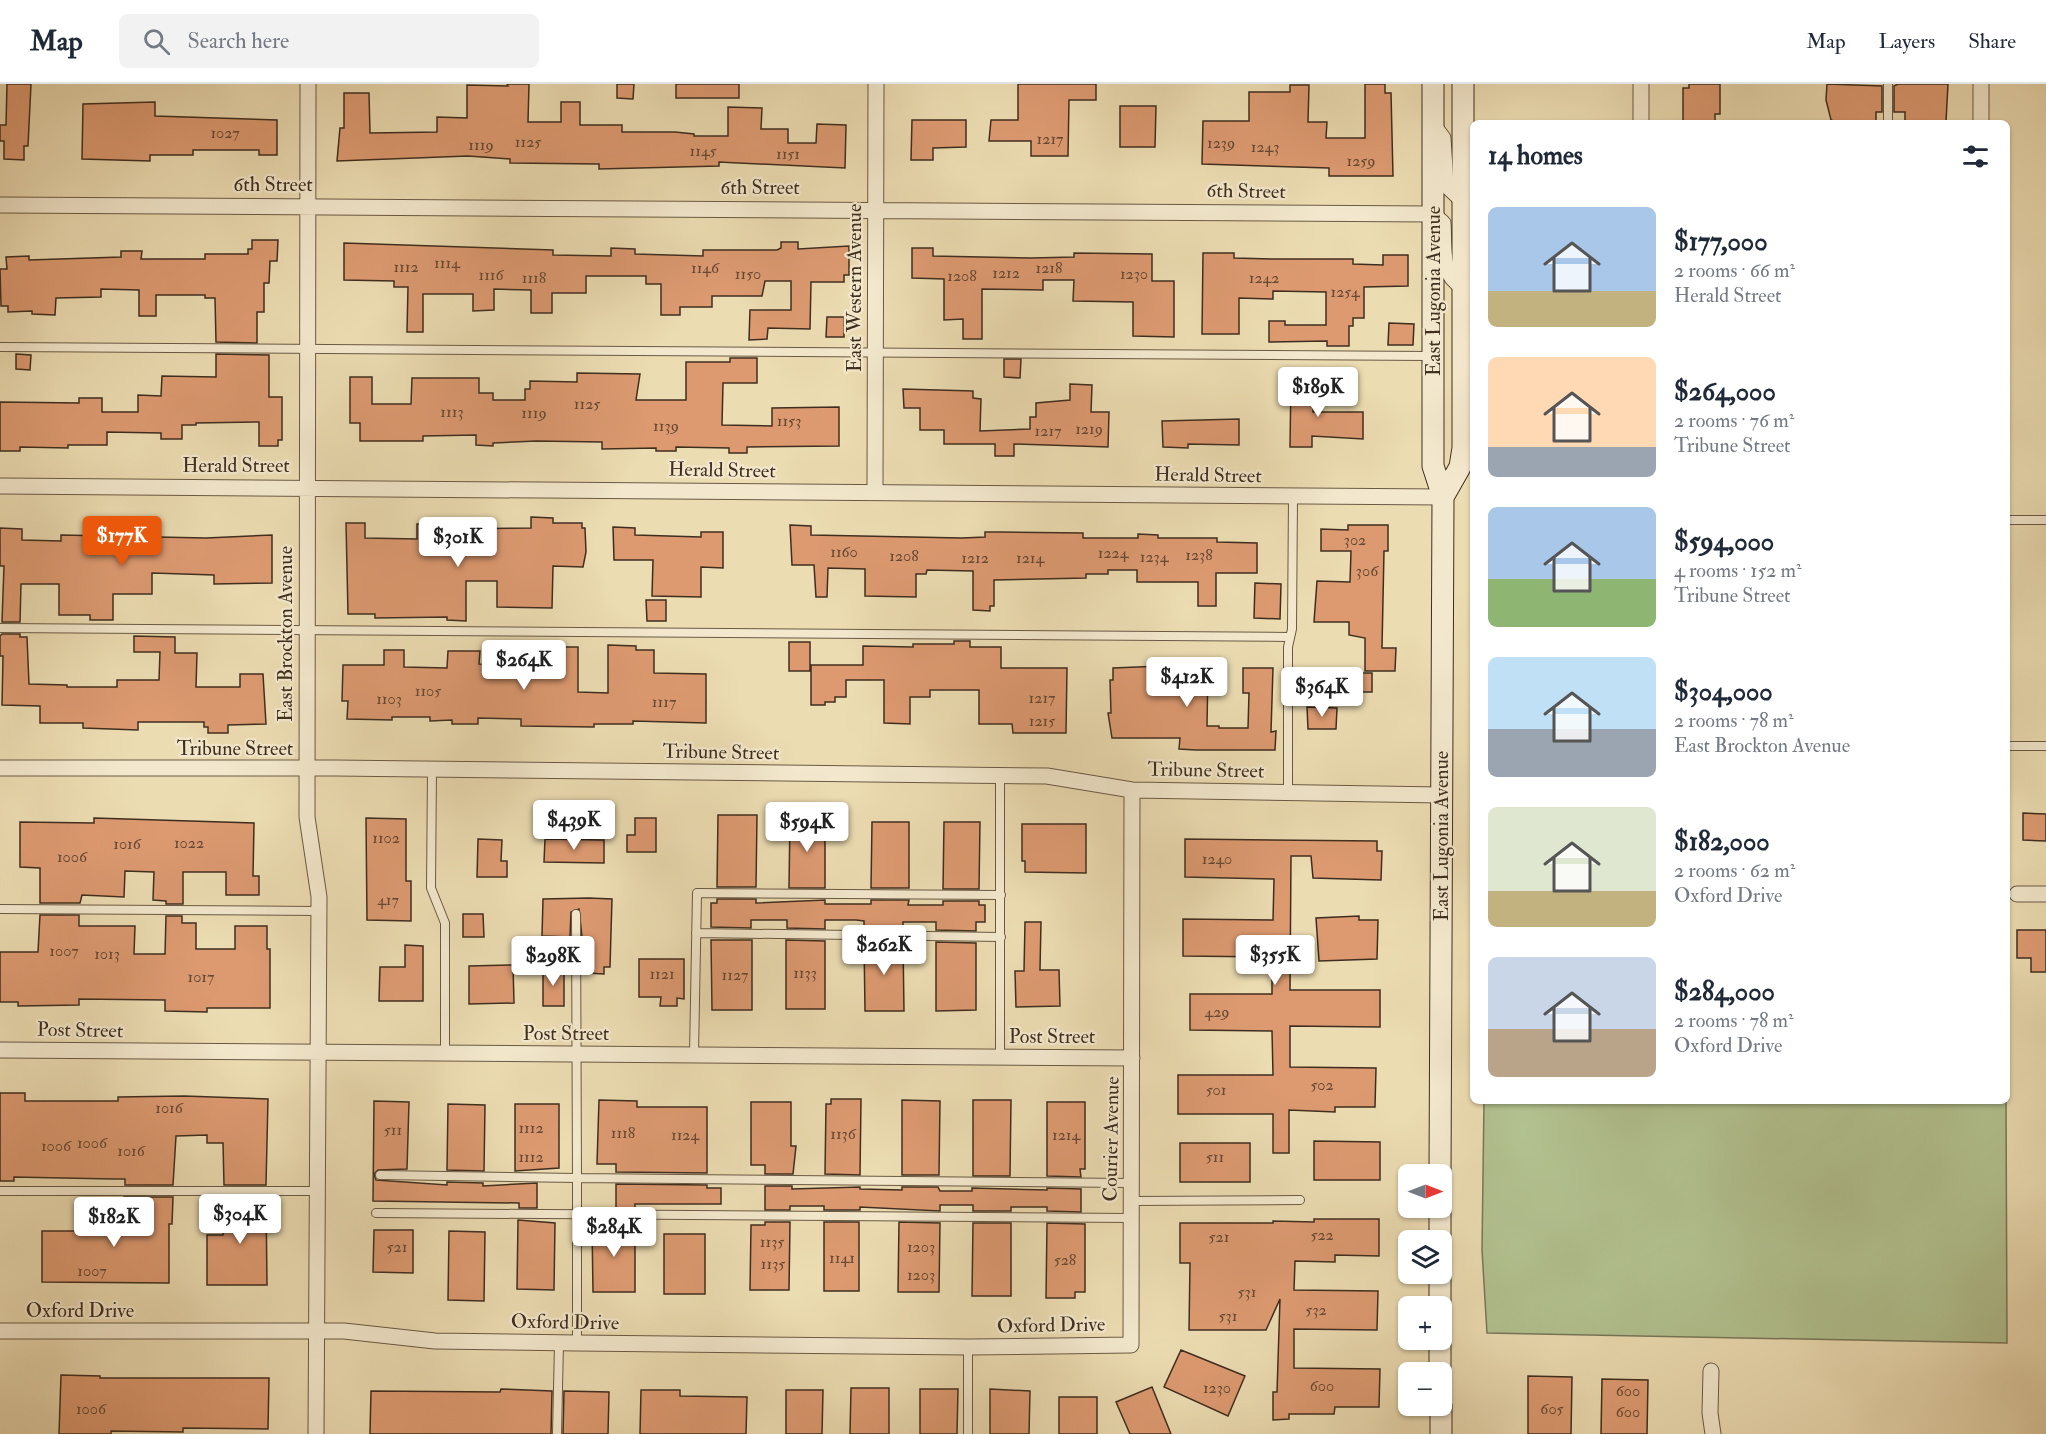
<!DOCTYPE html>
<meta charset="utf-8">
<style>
body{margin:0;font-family:"IM FELL Double Pica",serif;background:#f2f2f3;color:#1f2937;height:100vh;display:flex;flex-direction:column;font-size:22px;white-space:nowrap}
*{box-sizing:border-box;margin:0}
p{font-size:20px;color:#747a83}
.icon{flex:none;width:33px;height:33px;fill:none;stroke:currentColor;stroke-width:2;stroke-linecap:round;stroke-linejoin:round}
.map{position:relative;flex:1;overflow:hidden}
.sheet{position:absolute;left:1470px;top:36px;width:540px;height:984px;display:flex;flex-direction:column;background:#fff;border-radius:9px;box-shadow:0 2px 4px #0004}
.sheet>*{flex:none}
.needle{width:39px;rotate:90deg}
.buttons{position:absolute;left:1398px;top:1080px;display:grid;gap:12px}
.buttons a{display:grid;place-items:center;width:54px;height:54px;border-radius:9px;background:#fff;box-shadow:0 2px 4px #0004;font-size:30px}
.price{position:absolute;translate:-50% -51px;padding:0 14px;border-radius:6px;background:#fff;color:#222;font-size:20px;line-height:39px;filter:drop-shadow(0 2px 3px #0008)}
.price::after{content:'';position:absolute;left:50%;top:36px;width:18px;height:14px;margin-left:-9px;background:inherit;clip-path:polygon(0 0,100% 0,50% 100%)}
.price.selected{background:#ea580c;color:#fff}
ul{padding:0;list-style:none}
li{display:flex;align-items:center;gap:18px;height:150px;padding:0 18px}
li span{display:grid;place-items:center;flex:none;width:168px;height:120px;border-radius:9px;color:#555}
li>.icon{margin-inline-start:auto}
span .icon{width:72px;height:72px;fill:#fffc;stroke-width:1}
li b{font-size:26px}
h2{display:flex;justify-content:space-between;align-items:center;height:72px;padding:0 18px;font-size:26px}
header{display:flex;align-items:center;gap:36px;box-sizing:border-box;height:84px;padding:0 30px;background:#fff;border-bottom:2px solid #e0e1e3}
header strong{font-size:28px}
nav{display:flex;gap:33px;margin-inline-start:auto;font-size:21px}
.search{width:420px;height:54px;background:#f2f2f3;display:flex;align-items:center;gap:15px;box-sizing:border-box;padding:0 21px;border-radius:9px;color:#747a83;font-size:22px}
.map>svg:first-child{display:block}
.green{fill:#b2c290;stroke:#787858;stroke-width:1.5}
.building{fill:#dd9a71;stroke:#3f2e1f;stroke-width:1.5}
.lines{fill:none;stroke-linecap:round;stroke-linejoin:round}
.lane-casing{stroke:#6a5a44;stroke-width:10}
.street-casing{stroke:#6a5a44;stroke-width:17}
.secondary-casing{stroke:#3f2e1f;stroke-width:23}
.lane{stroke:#f3e8cd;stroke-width:8}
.street{stroke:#f3e8cd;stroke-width:15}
.secondary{stroke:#f3e8cd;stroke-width:21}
.labels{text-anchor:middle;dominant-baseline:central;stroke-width:4.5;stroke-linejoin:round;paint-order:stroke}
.number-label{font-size:16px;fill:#664934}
.street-label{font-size:20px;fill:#3f2e1f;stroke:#f3e8cd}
</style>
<header>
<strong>Map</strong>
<div class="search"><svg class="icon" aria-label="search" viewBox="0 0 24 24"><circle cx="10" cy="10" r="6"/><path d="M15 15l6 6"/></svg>Search here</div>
<nav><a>Map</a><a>Layers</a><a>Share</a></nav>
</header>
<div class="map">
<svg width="2046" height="1350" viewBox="0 0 2046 1350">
<rect width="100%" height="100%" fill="#ecdcb2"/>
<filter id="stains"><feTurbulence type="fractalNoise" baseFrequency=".00333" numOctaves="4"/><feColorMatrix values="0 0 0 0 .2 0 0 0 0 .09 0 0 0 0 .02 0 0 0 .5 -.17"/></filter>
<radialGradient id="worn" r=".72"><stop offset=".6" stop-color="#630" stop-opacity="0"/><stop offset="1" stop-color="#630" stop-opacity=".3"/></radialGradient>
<!-- green -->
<path class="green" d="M1484,1017H2006L2007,1259L1487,1249L1482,1166Z"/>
<!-- building -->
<path class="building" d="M7,0H31L28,62H24V76L4,75V57H0V41H6Z
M507,0H529L528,38H561V18H580V41H622V48H675L694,50V52H728V23L762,24L761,45H788V59H816L817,40L846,41L845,84L719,78V82L599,85V80L510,79V75L468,72L337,77L340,44H344V9H369L370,49L437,48V33L467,34V1L508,2Z
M617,0H634L633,15L617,14Z
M676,0H739V14H676Z
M1018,0H1096V16H1069L1068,72H1031V57H989L991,36H1018Z
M1365,0H1385V9H1391L1393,92H1329V84L1202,80L1203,37H1249V8H1290V1H1309L1308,38H1327L1326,54H1365Z
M1689,0H1720V30H1715V39H1683V4H1689Z
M1827,0L1882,2V28H1876V37L1838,39L1831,36L1826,16Z
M1898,0H1948L1946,38H1905V28H1894V2Z
M155,18V32L277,36V71H259V66H193V71H150V77L82,75L83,20Z
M1120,22H1156L1155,63H1120Z
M912,36H966V63L933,64V76H911Z
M252,156H278L277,177H270L269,199H264V228H257V259L216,258L215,214H205V211H156V232H139V206L101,205V213L56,214L55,231L32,230V227L8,228V222H1L0,185H7L6,173L29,172V176L121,173V167H142L141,175H205V170H248V165H252Z
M781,158H798V165L849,162V191H844V198H811L810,245L768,244L767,255L749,256L750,226H791V197H765L762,212H712V223H680V231H661V200H646V192H586V209H552V229H531V206L494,205V226L473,227V210H423V248H407L408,203H394V197L344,196V159L553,166V171L611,172V164L635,165V170L703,172V166H777L781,164Z
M912,164H933V172L1031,174L1074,173V169L1152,170V197H1174V253L1133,252V218L1073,217L1074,196H1043V206L982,205V255H963V235L944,236V195L912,194Z
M1203,169H1234V174L1273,175H1353V180L1383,181V171H1408V202L1364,203V234H1353V242H1349V262H1327V257L1269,258V237H1285V241H1326V208L1273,207V215L1239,214V250H1202Z
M827,233H844V253H826Z
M1389,239L1414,240L1413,261H1388Z
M16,270L31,271L30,286L16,285Z
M216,270L269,271V313H282V356H278V362H259V338L196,339V341H182V355H161V349L107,348V361H68V364L20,363V367H0V318L79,319V314H102V328H138V311L161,312L162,292L216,293Z
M730,274H757V299H723L722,341L772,342V324L839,323V362L747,363V369H729V364L676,363V367H656V364L602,365V358L536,357L493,359V362L476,361V351L423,352V357H360V339H350V293H372V320H411L412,294H479V309H493V316H525V305H530V297L577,298V289L640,290L636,316H686V278H730Z
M1004,275H1021L1020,294L1004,293Z
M1291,294L1314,295L1313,328H1363V355L1312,352V363H1290Z
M1070,300L1092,301L1091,328H1109L1108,363L1014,360V372H995V360H944V346H920V324H904L903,305L973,307V314L981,315L980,347L1030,345V333H1036V319L1070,316Z
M1239,335V361L1188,360V364L1163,363L1162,337Z
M531,433L553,434V439H582V444H585L586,468L583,483L553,482L552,524L497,523V497H466V537L447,536V533L375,534V530H348L346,439H365V454L417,455V440H442V445L531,444Z
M790,441L811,442V451L962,454L985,453V448H1001L1083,449V454H1138V450L1158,451V454H1217V458L1257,459V489H1216V522H1198V498H1137V486H1108V490H1086V494L994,496V522H990V527L973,526V487L927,486L926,490H916V513L865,512V485L828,484L827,513H816L814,481H792Z
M1348,441H1388V467H1384L1382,564H1396L1395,587H1365V554L1349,551V538H1314L1317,497L1350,498L1351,467H1321V445L1348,446Z
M613,443L635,444V451L701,453V448H723V484L701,483V513L652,512L653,476H614Z
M0,444L22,445V456L61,457V451L206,454L272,451V499L214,500V491L152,489V510H113V536H90V531H59V500H21L20,538H2L4,482H0Z
M1255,499L1281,500L1280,535L1254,534Z
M646,516H666V537H647Z
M2,550H20V553H27L29,600L67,601V603H117V596H159L160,568H134V552L175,553V569H197L196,603H240V590H263L266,640L228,641V649H208V643H204V638H138V646L83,644V639H40V622L2,621L3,572H0V552Z
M954,557H970V563H1001V584H1067L1066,649H1013L1012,640H979V606H930V613H910V640L884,639V596H846V613H835V618H825V621H811V581H863V562L913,563V560H954Z
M789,558H810V587H789Z
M608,561L636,562V566H654V589L706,590V639L633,637V640H594V643L521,642V635L478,634V640H452V636L430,637V633H392V636L347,635L348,617H342L343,581H384V566H404V583L447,584L448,567H480L479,580L539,581L559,580V563H578V608L608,609Z
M1162,582L1208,584L1207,642H1219V644H1248L1249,609H1243V584H1273L1271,648L1276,647L1275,666H1196L1179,665L1180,654H1112L1108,629H1111L1110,596H1113V584Z
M1348,589H1372V608H1348Z
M1307,623L1337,624L1336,645H1308Z
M2023,729L2046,730V757L2023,756Z
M718,731H757L756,803H717Z
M94,734L254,739L253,792H259V811H226V788H183V820H166V817L153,816L154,788L125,787L124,813L82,811L80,819H40V784L20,783V738L94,739Z
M366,734L406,735V797H411V837L367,836Z
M635,734H656V768H627V751H635Z
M790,734H825V804H789Z
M872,738H909V804H871Z
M944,738H980L979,805H943Z
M1022,740H1086V789L1025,788V777H1022Z
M478,755L502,756L501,777H507V793H477Z
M545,755L604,756V779L544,778Z
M1185,755L1377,757V767H1382L1381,796L1313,794L1311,772H1291L1290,906H1380V943L1290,942V983L1376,984L1375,1023H1335V1028L1289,1026V1069H1273V1030H1178V991H1273L1272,947L1190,946V910H1272V873L1183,872V835L1273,836L1274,795L1185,793Z
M589,814L612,815L610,883H604V890L586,889L585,853H582L579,825L571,828L570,853L542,852L543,815Z
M717,815H756V819L825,816V820H871V816H909L908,821H943V817H979V821H985V838H976V847L936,846V838H903V846L864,845V837L856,836H825V845L787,844V836H751V844L711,843V819H717Z
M463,830H483L484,853H463Z
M40,831H79V842H135L134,870H165L166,832H182V839H196V865H235V842H267V865H270V924H207V928L165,927V916L79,915V921L18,922V918H0V868H38Z
M1359,832V836H1378L1377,875L1319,877L1316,834Z
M1025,838H1041L1040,886H1059L1060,922L1016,923L1015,887H1024Z
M2017,846H2046V888H2031V874H2017Z
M711,856H752V926H712Z
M786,856L825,857V925H786Z
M864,857L903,858L904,927H865Z
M936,858L976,859V926L936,927Z
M405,861L423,862V917H379L380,883H405Z
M639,875H684V915L677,914V922H660L661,913H639Z
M513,881L514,919L469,920V882Z
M543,883L564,884V922H543Z
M0,1009H25V1017H118V1013L184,1012L268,1015L266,1101H224L223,1059H207V1051L176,1052L173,1101H125V1095H113L14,1093V1097H0Z
M831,1015H861L860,1091L825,1090L826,1020H831Z
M599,1016L637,1017V1023H707V1089L616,1088V1080H597Z
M902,1016L940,1017L939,1091H902Z
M973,1016H1011L1010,1092H973Z
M374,1017L409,1018L407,1085L378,1086L374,1090L376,1096L447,1101V1098L483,1099V1102L537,1099V1124H519V1119L373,1117Z
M751,1018H791V1062H796L793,1090H765V1081H751Z
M1047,1018H1085V1085H1080L1081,1093L1047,1092Z
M448,1020L485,1021L484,1087L447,1086Z
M515,1020H559V1084L515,1087Z
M1314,1057L1380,1058V1096H1314Z
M1180,1059H1250V1098H1180Z
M616,1100L707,1101V1104H721V1120H635V1125H616Z
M765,1102H792V1105L860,1103V1105L902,1106V1103H938L940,1107H972V1104L1047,1106V1104L1081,1105V1128L1047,1127V1123H1011V1127H973V1121H940V1127L860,1123V1126H824V1122H790V1126H765Z
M124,1113H173L172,1140H169V1199L42,1198V1147H124Z
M224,1113H266L267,1201H207V1151H223Z
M1314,1135H1379V1172L1335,1171V1178L1295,1177L1294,1206L1378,1207L1377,1246L1294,1245V1284L1380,1285L1379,1323H1335L1334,1330H1289V1335L1273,1336V1308H1277L1280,1215L1266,1246H1189L1190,1179H1180V1139H1273V1137L1314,1138Z
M518,1136L555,1139L554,1206L517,1205Z
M616,1137H635V1208H593L592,1142H616Z
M765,1138H790L789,1206H750L751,1141H765Z
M824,1138H859V1207H824Z
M899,1138L940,1139L939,1208H898Z
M973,1139H1011V1212H972Z
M1047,1139L1085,1140V1208H1075V1214H1046Z
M374,1146H413V1189L373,1188Z
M449,1147L485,1148L484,1217L448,1216Z
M664,1150H705V1210H664Z
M1181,1266L1245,1292L1228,1332L1164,1303Z
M61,1291L100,1292V1294H269L268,1345L183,1344V1348L111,1347V1350H59Z
M1528,1292L1572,1293L1571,1350H1528Z
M1602,1295L1648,1296L1647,1350H1601Z
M1152,1303L1171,1350H1130L1116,1318Z
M851,1304H889V1350H850Z
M501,1305L552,1307L551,1350H370L371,1307L500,1308Z
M920,1305H958L957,1350H920Z
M990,1305L1030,1307L1029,1350H990Z
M641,1306H680V1312L747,1313L746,1350H640Z
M786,1306H823L822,1350H786Z
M564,1307L609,1308L608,1350H563Z
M1059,1313H1097V1350H1059Z"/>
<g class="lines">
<defs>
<path id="lane" d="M1888,0V39
M0,263L1432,272
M2007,436H2046
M0,544L1290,553
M2007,662H2046
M432,685L431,804L445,839V970
M1288,708V563L1292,545L1293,413
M0,825L318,827
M576,830L577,1094L1131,1099
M696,849L1001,853
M694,970L697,809L1001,811
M1000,973V692
M380,1091L577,1094V1259
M0,1107H317
M1131,1117L1300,1116
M376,1129L1131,1134
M968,1263V1350
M557,1350L559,1259"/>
<path id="street" d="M308,0L307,733L319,813L316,1350
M1641,0V39
M1981,39V0
M1437,46L1443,54L1446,101L1467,121
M0,121L1433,130L1443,139C1445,163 1439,190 1463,203
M0,402L1443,413
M875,408L876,0
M0,684H335L1047,692L1132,706L1441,711
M2017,810H2046
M0,966L1132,974
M0,1247H344L435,1257L577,1259L968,1263L1131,1261L1132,706
M1711,1287L1710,1329L1713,1350"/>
<path id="secondary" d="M1433,0V382L1443,413L1440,1090
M1443,413L1460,383L1463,364V0
M1440,1156V1124
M1440,1222V1190
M1440,1256V1288
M1441,1322V1350"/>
</defs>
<!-- lane casing -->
<use href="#lane" class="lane-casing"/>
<!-- street casing -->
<use href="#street" class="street-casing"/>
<!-- secondary casing -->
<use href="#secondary" class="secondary-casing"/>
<!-- lane -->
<use href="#lane" class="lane"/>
<!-- street -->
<use href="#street" class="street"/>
<!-- secondary -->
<use href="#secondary" class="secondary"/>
</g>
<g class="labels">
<!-- number labels -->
<g class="number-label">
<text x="225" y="49">1027</text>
<text x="1050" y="55">1217</text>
<text x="528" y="58">1125</text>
<text x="1221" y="59">1239</text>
<text x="481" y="61">1119</text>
<text x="1265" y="63">1243</text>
<text x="703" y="67">1145</text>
<text x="788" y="70">1151</text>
<text x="1361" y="77">1259</text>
<text x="447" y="179">1114</text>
<text x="406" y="183">1112</text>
<text x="705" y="184">1146</text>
<text x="1049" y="184">1218</text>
<text x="1006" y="189">1212</text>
<text x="748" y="190">1150</text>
<text x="1134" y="190">1230</text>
<text x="491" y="191">1116</text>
<text x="962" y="192">1208</text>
<text x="534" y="194">1118</text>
<text x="1264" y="194">1242</text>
<text x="1345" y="208">1254</text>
<text x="587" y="320">1125</text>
<text x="452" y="328">1113</text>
<text x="534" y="329">1119</text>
<text x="789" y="337">1153</text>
<text x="666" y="342">1139</text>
<text x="1089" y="345">1219</text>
<text x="1048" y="347">1217</text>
<text x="1355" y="456">302</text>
<text x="844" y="468">1160</text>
<text x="1113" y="469">1224</text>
<text x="1199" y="471">1238</text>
<text x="904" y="472">1208</text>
<text x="1154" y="473">1234</text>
<text x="975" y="474">1212</text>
<text x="1030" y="474">1214</text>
<text x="1367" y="487">306</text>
<text x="428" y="607">1105</text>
<text x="1042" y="614">1217</text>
<text x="389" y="615">1103</text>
<text x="664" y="618">1117</text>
<text x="1042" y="637">1215</text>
<text x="386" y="754">1102</text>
<text x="189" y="759">1022</text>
<text x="127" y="760">1016</text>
<text x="72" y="773">1006</text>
<text x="1217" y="775">1240</text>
<text x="388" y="816">417</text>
<text x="64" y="867">1007</text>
<text x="107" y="870">1013</text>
<text x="805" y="889">1133</text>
<text x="662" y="890">1121</text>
<text x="735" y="891">1127</text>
<text x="201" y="893">1017</text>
<text x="1217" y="928">429</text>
<text x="1322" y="1001">502</text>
<text x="1216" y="1006">501</text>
<text x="169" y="1024">1016</text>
<text x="531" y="1044">1112</text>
<text x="393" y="1046">511</text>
<text x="623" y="1049">1118</text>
<text x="843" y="1050">1136</text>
<text x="685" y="1051">1124</text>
<text x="1066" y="1051">1214</text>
<text x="92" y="1059">1006</text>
<text x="56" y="1062">1006</text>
<text x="131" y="1067">1016</text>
<text x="531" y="1073">1112</text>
<text x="1215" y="1073">511</text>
<text x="1322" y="1151">522</text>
<text x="1219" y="1153">521</text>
<text x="772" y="1158">1135</text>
<text x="397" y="1163">521</text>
<text x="921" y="1163">1203</text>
<text x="842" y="1174">1141</text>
<text x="1065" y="1176">528</text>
<text x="773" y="1180">1135</text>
<text x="92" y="1187">1007</text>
<text x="921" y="1191">1203</text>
<text x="1247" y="1208">531</text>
<text x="1316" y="1226">532</text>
<text x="1228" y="1232">531</text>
<text x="1322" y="1302">600</text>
<text x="1217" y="1304">1230</text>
<text x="1628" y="1307">600</text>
<text x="91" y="1325">1006</text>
<text x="1552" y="1325">605</text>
<text x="1628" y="1328">600</text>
</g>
<!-- street labels -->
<g class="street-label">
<text x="273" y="100">6th Street</text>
<text x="760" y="103">6th Street</text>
<text transform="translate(1246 107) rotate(1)">6th Street</text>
<text transform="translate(854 204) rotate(-90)">East Western Avenue</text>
<text transform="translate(1433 207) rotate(-90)">East Lugonia Avenue</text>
<text x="236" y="381">Herald Street</text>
<text transform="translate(722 386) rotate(1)">Herald Street</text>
<text transform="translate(1208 391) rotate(1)">Herald Street</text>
<text transform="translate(285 550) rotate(-90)">East Brockton Avenue</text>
<text x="235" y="664">Tribune Street</text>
<text transform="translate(721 668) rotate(1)">Tribune Street</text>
<text transform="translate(1206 686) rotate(1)">Tribune Street</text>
<text transform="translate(1441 752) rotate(-90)">East Lugonia Avenue</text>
<text transform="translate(80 946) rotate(1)">Post Street</text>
<text x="566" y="949">Post Street</text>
<text x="1052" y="952">Post Street</text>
<text transform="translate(1111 1055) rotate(-89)">Courier Avenue</text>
<text x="80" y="1226">Oxford Drive</text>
<text transform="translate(565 1238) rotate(1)">Oxford Drive</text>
<text transform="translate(1051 1241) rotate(-1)">Oxford Drive</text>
</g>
</g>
<rect width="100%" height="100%" filter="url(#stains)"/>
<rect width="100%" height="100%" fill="url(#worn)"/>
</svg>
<div class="buttons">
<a><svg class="needle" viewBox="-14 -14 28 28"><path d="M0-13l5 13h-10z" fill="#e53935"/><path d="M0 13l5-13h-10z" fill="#747a83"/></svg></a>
<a><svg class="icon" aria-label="layers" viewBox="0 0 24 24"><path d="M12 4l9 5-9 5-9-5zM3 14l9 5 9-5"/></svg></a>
<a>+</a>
<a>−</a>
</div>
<b class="price" style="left:1318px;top:334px">$189K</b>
<b class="price selected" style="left:122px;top:483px">$177K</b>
<b class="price" style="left:458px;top:484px">$301K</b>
<b class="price" style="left:524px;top:607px">$264K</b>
<b class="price" style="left:1187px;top:624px">$412K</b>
<b class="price" style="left:1322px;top:634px">$364K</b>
<b class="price" style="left:574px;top:767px">$439K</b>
<b class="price" style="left:807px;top:769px">$594K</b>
<b class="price" style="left:884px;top:892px">$262K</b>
<b class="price" style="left:1275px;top:902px">$355K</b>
<b class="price" style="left:553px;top:903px">$298K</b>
<b class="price" style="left:240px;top:1161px">$304K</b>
<b class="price" style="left:114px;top:1164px">$182K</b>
<b class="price" style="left:614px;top:1174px">$284K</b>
<section class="sheet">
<h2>14 homes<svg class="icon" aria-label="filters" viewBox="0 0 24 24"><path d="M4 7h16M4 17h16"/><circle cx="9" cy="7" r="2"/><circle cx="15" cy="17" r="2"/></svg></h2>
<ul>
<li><span style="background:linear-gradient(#a9c7e8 70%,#c2b280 0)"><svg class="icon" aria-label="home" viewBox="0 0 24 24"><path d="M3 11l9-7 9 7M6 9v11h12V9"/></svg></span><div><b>$177,000</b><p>2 rooms · 66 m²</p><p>Herald Street</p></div></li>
<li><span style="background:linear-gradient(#ffd9b3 75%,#9aa5b1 0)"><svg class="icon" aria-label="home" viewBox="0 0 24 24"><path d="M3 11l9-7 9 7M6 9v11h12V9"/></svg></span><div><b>$264,000</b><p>2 rooms · 76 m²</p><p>Tribune Street</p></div></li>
<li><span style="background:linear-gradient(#a9c7e8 60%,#8fb573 0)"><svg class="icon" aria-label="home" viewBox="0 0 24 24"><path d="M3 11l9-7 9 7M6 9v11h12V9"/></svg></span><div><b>$594,000</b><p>4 rooms · 152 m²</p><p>Tribune Street</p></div></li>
<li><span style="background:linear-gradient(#bfe0f5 60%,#9aa5b1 0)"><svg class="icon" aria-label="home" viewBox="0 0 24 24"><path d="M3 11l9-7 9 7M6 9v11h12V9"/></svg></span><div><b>$304,000</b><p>2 rooms · 78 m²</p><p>East Brockton Avenue</p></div></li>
<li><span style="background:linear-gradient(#dfe7d0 70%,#c2b280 0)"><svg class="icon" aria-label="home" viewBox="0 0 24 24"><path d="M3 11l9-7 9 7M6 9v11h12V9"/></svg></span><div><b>$182,000</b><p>2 rooms · 62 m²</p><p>Oxford Drive</p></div></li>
<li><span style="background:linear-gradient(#c9d6e8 60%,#b9a48a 0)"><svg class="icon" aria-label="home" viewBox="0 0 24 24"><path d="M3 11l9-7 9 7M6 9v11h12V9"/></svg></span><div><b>$284,000</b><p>2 rooms · 78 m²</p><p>Oxford Drive</p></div></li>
</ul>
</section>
</div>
